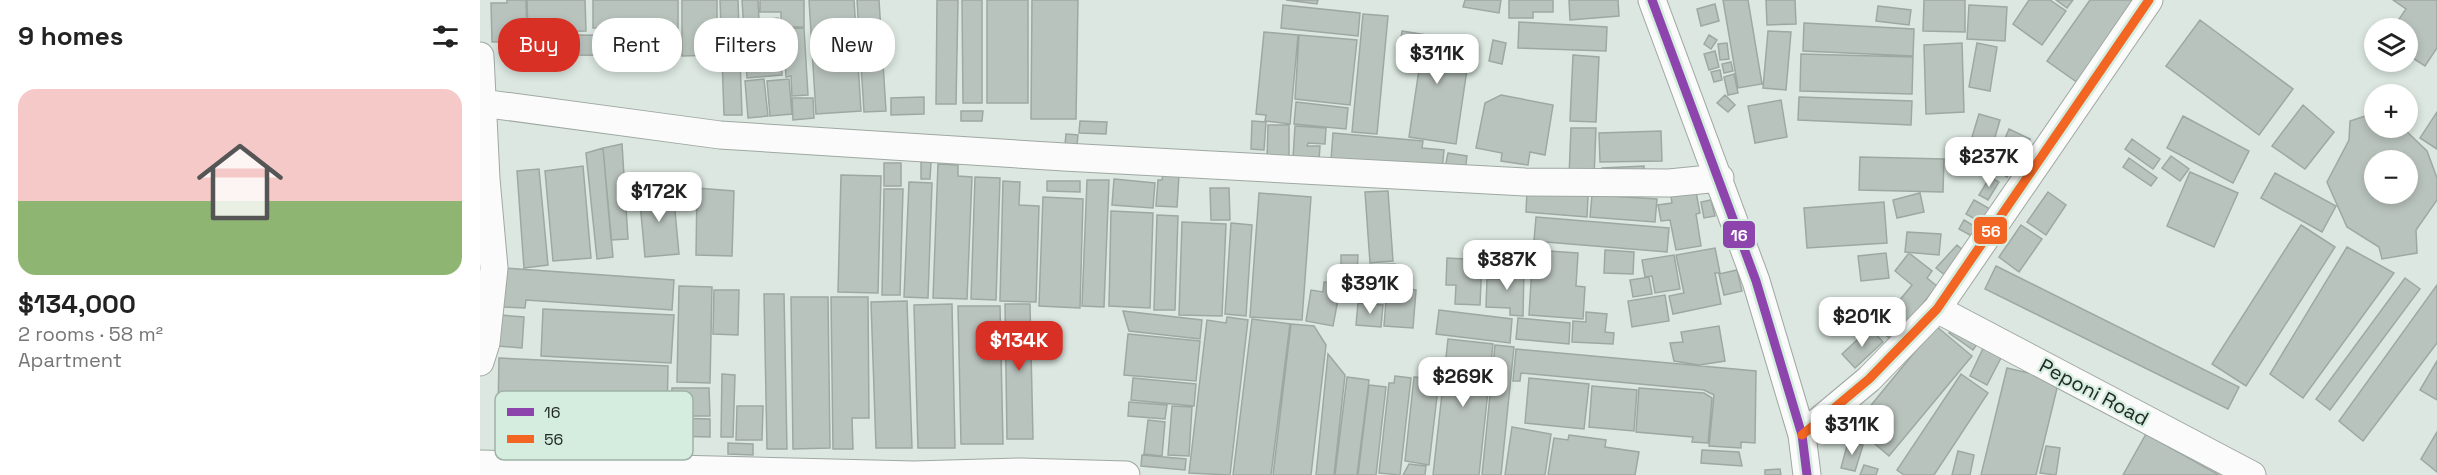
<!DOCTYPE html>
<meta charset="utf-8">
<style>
body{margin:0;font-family:"Space Grotesk",sans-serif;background:#f2f2f2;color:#222;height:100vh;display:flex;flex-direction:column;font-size:22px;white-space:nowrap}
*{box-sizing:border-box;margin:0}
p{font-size:20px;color:#767676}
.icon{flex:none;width:33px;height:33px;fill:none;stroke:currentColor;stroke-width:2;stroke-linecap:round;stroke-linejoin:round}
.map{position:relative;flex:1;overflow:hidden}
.drawer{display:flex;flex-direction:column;background:#fff;width:480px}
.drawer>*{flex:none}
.banner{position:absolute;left:18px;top:18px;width:570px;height:54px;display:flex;gap:12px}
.buttons{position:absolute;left:1884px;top:18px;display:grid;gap:12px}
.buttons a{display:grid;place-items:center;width:54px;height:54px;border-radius:50%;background:#fff;box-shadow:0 3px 9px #0003;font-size:30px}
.price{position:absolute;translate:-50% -51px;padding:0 14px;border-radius:12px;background:#fff;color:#222;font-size:20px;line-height:39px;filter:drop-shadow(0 2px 3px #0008)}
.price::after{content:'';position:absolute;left:50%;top:36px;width:18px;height:14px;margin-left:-9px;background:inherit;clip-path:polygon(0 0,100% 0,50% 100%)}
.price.on{background:#d93025;color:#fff}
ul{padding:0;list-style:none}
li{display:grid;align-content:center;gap:12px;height:318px;padding:0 18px}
li span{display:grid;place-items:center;height:186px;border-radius:18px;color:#555}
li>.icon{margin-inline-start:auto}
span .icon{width:108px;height:108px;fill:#fffc;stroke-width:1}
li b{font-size:26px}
h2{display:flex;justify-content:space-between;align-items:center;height:72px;padding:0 18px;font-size:26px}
.chip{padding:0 21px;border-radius:24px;background:#fff;box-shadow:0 3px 9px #0003;font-size:21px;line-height:54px}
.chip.on{background:#d93025;color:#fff}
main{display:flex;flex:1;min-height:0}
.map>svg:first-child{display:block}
.building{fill:#b9c3bd;stroke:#9ea8a2;stroke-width:1.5;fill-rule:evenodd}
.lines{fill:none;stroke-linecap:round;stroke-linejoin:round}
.minor-casing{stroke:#9fa8a3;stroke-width:29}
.minor{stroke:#fafbfa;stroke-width:27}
.bus-1-casing{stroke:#d5eddf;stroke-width:14}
.bus-2-casing{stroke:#d5eddf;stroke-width:14}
.bus-1{stroke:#8e44ad;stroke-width:9}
.bus-2{stroke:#f26522;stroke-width:9}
.labels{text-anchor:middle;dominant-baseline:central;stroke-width:4.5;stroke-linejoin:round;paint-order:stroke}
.street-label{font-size:20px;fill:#202924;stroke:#d5eddf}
.key{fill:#d5eddf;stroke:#9fb2a7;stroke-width:1.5}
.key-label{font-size:16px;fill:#202924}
.line-badge{stroke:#d5eddf;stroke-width:2}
.badge-label{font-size:16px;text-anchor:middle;font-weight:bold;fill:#fff}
</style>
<main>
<section class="drawer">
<h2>9 homes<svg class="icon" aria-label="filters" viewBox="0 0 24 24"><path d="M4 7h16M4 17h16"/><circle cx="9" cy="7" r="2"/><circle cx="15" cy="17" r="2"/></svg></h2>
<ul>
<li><span style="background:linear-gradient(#f6c9c9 60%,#8fb573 0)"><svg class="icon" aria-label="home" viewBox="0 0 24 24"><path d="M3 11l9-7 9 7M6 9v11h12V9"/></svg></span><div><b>$134,000</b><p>2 rooms · 58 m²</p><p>Apartment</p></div></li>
</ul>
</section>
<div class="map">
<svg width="1957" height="475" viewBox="0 0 1957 475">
<rect width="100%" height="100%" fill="#dbe7e0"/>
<!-- building -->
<path class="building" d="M27,0H46L47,41L12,42L11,3H27Z
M47,0H105L106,31L48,32Z
M113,0H198V29L113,28Z
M202,0H237V55L202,56Z
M240,0H258L262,115H244Z
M262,0H278L279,20L298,18L302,75L267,78Z
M280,0H324V27H301V12H280Z
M329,0H374L381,111L336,114Z
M377,0H399L406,111L384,112Z
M457,0H478L476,104H456Z
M482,0H502V103H483Z
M507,0H548V103H507Z
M552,0H598L596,119H551Z
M806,0H838L837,4Z
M985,0H1021L1019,13L983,7Z
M1029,0H1073V12H1053V18H1029Z
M1089,0H1138L1139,16L1090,20Z
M1243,0H1268L1282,84L1258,88Z
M1286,0H1315L1316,24L1287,25Z
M1444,0H1485V32L1443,31Z
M1549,0H1570L1586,11L1562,45L1533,24Z
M1576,0H1593L1587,8Z
M1610,0H1657L1598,83L1567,61Z
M1913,0H1957V48L1945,66L1928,55V28H1913L1926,9Z
M1235,4L1239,21L1221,26L1217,9Z
M803,5L880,13L878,36L801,28Z
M1489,5L1527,7L1525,41L1487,39Z
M1398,6L1431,10L1429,25L1396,21Z
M883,14L908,16L897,134L872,132Z
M1720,20L1813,89L1779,135L1686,66Z
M1039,22L1127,27L1126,51L1038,48Z
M1324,23L1434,29L1433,56L1323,51Z
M324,28L328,95L312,96L311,76L306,77L303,29Z
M922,31L991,42L976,144L929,137L941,56L919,52Z
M1288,31L1311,32L1306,90L1283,88Z
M784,32L818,35L810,124L785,121L786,115L776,114Z
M95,35L199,36V56L95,55Z
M819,35L877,40L870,105L815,99Z
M1229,35L1237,40L1231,49L1224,44Z
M1013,40L1026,43L1022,64L1009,61Z
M1247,43L1249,59L1240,60L1238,44Z
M1482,43L1484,112L1446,114L1444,45Z
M1497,43L1517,47L1510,91L1489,87Z
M1235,51L1239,67L1229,70L1224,54Z
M1321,54L1433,57L1432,94L1320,91Z
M1093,55L1119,57L1116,122L1090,121Z
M1251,62L1253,71L1244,73L1242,64Z
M1240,70L1242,80L1234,82L1231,72Z
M1254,74L1258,93L1248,95L1244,77Z
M284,79L288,116L268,118L265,81Z
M309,79L312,114L290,116L287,81Z
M1021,95L1073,105L1065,155L1050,152L1048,165L1021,161L1022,153L996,148L1005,103Z
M1245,95L1255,105L1248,112L1237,103Z
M444,97V114L411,115V98Z
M1319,97L1432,101L1431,125L1318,120Z
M312,98H333L334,118L313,120Z
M1301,100L1307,137L1275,143L1268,106Z
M816,102L868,108L866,129L814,124Z
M1823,105L1854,132L1825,169L1792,146Z
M481,111H503L502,121H481Z
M1957,112V149L1940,138Z
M1894,113V128H1923L1947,151L1957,178V200L1936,230L1937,253L1902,259L1899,247L1867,227L1847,182L1869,140L1870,121ZM1894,160H1928V194H1894Z
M1499,114L1520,120L1513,144L1492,137Z
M1703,116L1769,151L1753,183L1687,148Z
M600,121L627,122L626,134L599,133Z
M772,121L786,122L784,150L771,149Z
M788,125H809V160L787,159Z
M815,126L846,128L845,144L828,143L827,146H840L839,160L813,158Z
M1091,128H1116L1114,177L1089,176Z
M1529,129L1550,139L1545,151L1524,141Z
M1181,131L1182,161L1120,162L1119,133Z
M853,133L943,141L942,148L964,150L962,171L851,160Z
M586,134L598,135L597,145H585Z
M1652,139L1680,159L1673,169L1645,149Z
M142,144L148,239L131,240L123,148Z
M1529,147L1541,155L1527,177L1514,169Z
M123,148L133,257L117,259L106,153Z
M968,153L987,156L985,171L965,168Z
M1691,156L1709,169L1700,181L1682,168Z
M1380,157L1464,159L1463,192L1379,190Z
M1649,158L1677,178L1671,186L1643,167Z
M441,162H451L450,179H441Z
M404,163H421V186H404Z
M458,164L478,165V176L492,177L487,299L453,298Z
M103,166L111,258L73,261L65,171Z
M1164,166V178L1122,179V168Z
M59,169L68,265L44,268L37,171Z
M1710,172L1758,193L1734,247L1687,226Z
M1795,173L1856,206L1842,232L1781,198Z
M683,174L699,175L697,207L676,206L678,180H682Z
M361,175L401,176L398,293L358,292Z
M495,177L520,178L516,300L491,299Z
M1510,177L1519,182L1508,200L1499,195Z
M634,179L675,183L673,208L632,205Z
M607,180H629L624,307L602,306Z
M523,181L540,182L539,205L559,206L556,302L520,301Z
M567,181H600V192L567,191Z
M429,182L452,183L448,298L424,297Z
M217,188L254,191L252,256L216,255Z
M730,188H749L750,220H731Z
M404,189H423L420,295H402Z
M193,190L199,254L165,257L159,192Z
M908,191L913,261L890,263L885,192Z
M1047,191L1108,196L1107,217L1046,212Z
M1216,192L1220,213L1216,214L1221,246L1196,250L1190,220L1181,221L1178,205L1192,203L1191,196Z
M1568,192L1586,205L1566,235L1547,222Z
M779,193L831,197L822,320L770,317Z
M1440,193L1444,212L1417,218L1413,200Z
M1112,195L1177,199L1175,222L1110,217Z
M563,197L603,199L600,308L559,306Z
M1231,200L1235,216L1224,218L1221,202Z
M1494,200L1510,209L1502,223L1486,214Z
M1404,202L1407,243L1327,248L1324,208Z
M631,211L673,213L670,308L629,306Z
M677,215L698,216L695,310H674Z
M1056,217L1189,228L1187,252L1054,241Z
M1484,220L1501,230L1497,239L1479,229Z
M702,222L746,224L742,316L699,315Z
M751,223L772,225L766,316L745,314Z
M1541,225L1562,239L1539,272L1519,257Z
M1821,225L1855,247L1766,386L1732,364Z
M1427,232L1461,234L1459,255L1425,252Z
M1029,241L1051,243L1049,260L1028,258Z
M1477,245L1486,253L1466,276L1456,268Z
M1867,247L1914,273L1823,398L1790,374Z
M1235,248L1240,273H1235L1241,304L1193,314L1189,296L1204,293L1196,255Z
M1053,250L1098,253L1096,286L1105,287L1103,319L1049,315Z
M1125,250L1154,252L1153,274L1124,273Z
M1406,253L1409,278L1381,281L1378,256Z
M1429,253L1452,271L1447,278L1457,286L1413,341L1397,328L1432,285L1415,271Z
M861,255H878L877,273H861Z
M1194,255L1200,289L1175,293L1172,276L1165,277L1162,260Z
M967,258L1002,260L1000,305L975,304L976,285H966Z
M915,264V284L890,285L889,265Z
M1516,266L1759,387L1748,409L1505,289Z
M1020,267L1044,268L1043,316L1030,315V308L1006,307L1007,279H1019Z
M24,268L194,280L192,310L46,300L45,308L22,307Z
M1257,270L1262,291L1244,295L1239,274Z
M1169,277L1172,294L1153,297L1150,280Z
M1925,278L1940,289L1850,410L1836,399Z
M844,282L861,284L853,326L826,321L831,290L843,292Z
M1957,285V343L1883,441L1859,421Z
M199,286L232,287L230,383L197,382Z
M907,287L936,290L933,328L904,326Z
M234,290H259L258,335L233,334Z
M284,294H304L307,449H287Z
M1185,295L1189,321L1152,327L1148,301Z
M311,297H348L350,448L313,449Z
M351,297H388L389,418H372L373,449H353Z
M427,301L432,448H396L391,302Z
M878,303L903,305L901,327L876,325Z
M472,304L475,448H438L434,305Z
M525,304H550L553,439H527Z
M478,306H520L523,444H481Z
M63,309L194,315L191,363L61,356Z
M959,310L1032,319L1030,343L956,334Z
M643,311L722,320L720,339L649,331Z
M1106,312L1127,314L1125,332L1134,333L1133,344L1092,342L1093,321L1106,322Z
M20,315L44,317L42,348L18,346Z
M747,317L768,320L750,475L709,473L727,320L746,323Z
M1038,318L1090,323L1089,344L1036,339Z
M772,319L810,324L791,475H753Z
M1477,321L1501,338L1493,350L1469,333Z
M811,324L834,326L846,345L831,475H793Z
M1239,326L1245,361L1219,365L1194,361L1190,343L1203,342L1201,332Z
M1456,326L1492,356L1409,456L1374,426Z
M1390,328L1403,342L1375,368L1362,354Z
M648,334L720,341L716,381L644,375Z
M968,339L1013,344L999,475H953Z
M1507,340L1525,350L1507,385L1490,376Z
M1015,345L1034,347L1021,475H1002Z
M1036,349L1276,371L1275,443L1261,442V448L1229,446L1234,395L1224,390L1041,373L1040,381H1033Z
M848,354L865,375L854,475H836Z
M19,358L188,366L187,420L18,413Z
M1957,361V400L1940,390Z
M1527,368L1579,380L1556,475H1501Z
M242,374L255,375L253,437H241Z
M1481,374L1508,393L1454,475H1424L1417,470Z
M915,376L931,378L920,475L899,473L909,383H914Z
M867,377L889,380L877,475H855Z
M934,377L959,379L949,465L925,461Z
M653,378L716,384L714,406L651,400Z
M1049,378L1109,384L1104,429L1045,423Z
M889,385L906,387L896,475H878Z
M1112,386L1157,390L1154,431L1109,427Z
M192,388H229L230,416H192Z
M1159,388L1224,393L1232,398L1228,443L1212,442L1213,437L1156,432Z
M649,402L687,405L685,419L648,416Z
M257,406H283L282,440H256Z
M692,406L712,407L709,456L688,455Z
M194,418L230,419V437L194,436Z
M668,420L685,422L682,456L664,454Z
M1032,427L1071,434L1065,475H1025Z
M1957,432V472L1941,459Z
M1666,434L1739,475H1643Z
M1089,435L1126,440L1125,447L1159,452L1155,475H1068L1074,438L1088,440Z
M1368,442L1383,445L1375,471L1361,468Z
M248,443L273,444V455L248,454Z
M1566,446L1580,448L1576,475L1560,473Z
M1222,450L1259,452L1262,466L1221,463Z
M1478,451L1494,455L1490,475H1472Z
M662,455L706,459L705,470L661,466Z
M929,464L946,466L945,475H923Z
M1384,465L1398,469L1396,475H1380Z
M1300,469L1301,475H1285V470Z"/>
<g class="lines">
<defs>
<path id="minor" d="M1172,0L1276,281L1322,435L1327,475
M0,56L6,179L14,268L6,343L0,362
M2,103L240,135L584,157L1045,182L1189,183L1240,178
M1457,309L1772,475
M1322,435L1389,379L1457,309L1669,0
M0,464L434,475L540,472L646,475"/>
</defs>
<!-- minor casing -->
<use href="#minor" class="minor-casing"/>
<!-- minor -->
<use href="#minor" class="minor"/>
<defs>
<path id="bus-1" d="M1172,0L1276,281L1322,435L1327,475"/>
<path id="bus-2" d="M1322,435L1389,379L1457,309L1669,0"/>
</defs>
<!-- bus-1 casing -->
<use href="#bus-1" class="bus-1-casing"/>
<!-- bus-2 casing -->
<use href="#bus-2" class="bus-2-casing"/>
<!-- bus-1 -->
<use href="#bus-1" class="bus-1"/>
<!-- bus-2 -->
<use href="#bus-2" class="bus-2"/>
</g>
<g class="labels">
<!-- street labels -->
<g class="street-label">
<text transform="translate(1614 392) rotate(28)">Peponi Road</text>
</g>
</g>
<!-- legend -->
<rect x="15" y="391" width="198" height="69" rx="9" class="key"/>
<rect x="27" y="408" width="27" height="8" fill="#8e44ad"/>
<rect x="27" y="435" width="27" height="8" fill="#f26522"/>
<g class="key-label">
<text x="64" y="418">16</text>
<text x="64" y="445">56</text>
</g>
<g class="line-badge">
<rect x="1493" y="216" width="35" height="29" rx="6" fill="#f26522"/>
<rect x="1242" y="220" width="34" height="29" rx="6" fill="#8e44ad"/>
</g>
<g class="badge-label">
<text x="1511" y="237">56</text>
<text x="1259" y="241">16</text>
</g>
</svg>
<div class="buttons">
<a><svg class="icon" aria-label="layers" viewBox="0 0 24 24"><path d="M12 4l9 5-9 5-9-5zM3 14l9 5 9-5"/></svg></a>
<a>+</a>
<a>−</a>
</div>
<b class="price" style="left:957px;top:85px">$311K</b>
<b class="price" style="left:1509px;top:188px">$237K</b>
<b class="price" style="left:179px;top:223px">$172K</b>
<b class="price" style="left:1027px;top:291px">$387K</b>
<b class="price" style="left:890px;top:315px">$391K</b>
<b class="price" style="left:1382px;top:348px">$201K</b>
<b class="price on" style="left:539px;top:372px">$134K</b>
<b class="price" style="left:983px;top:408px">$269K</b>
<b class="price" style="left:1372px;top:456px">$311K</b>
<div class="banner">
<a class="chip on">Buy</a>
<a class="chip">Rent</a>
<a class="chip">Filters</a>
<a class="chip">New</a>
</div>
</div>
</main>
